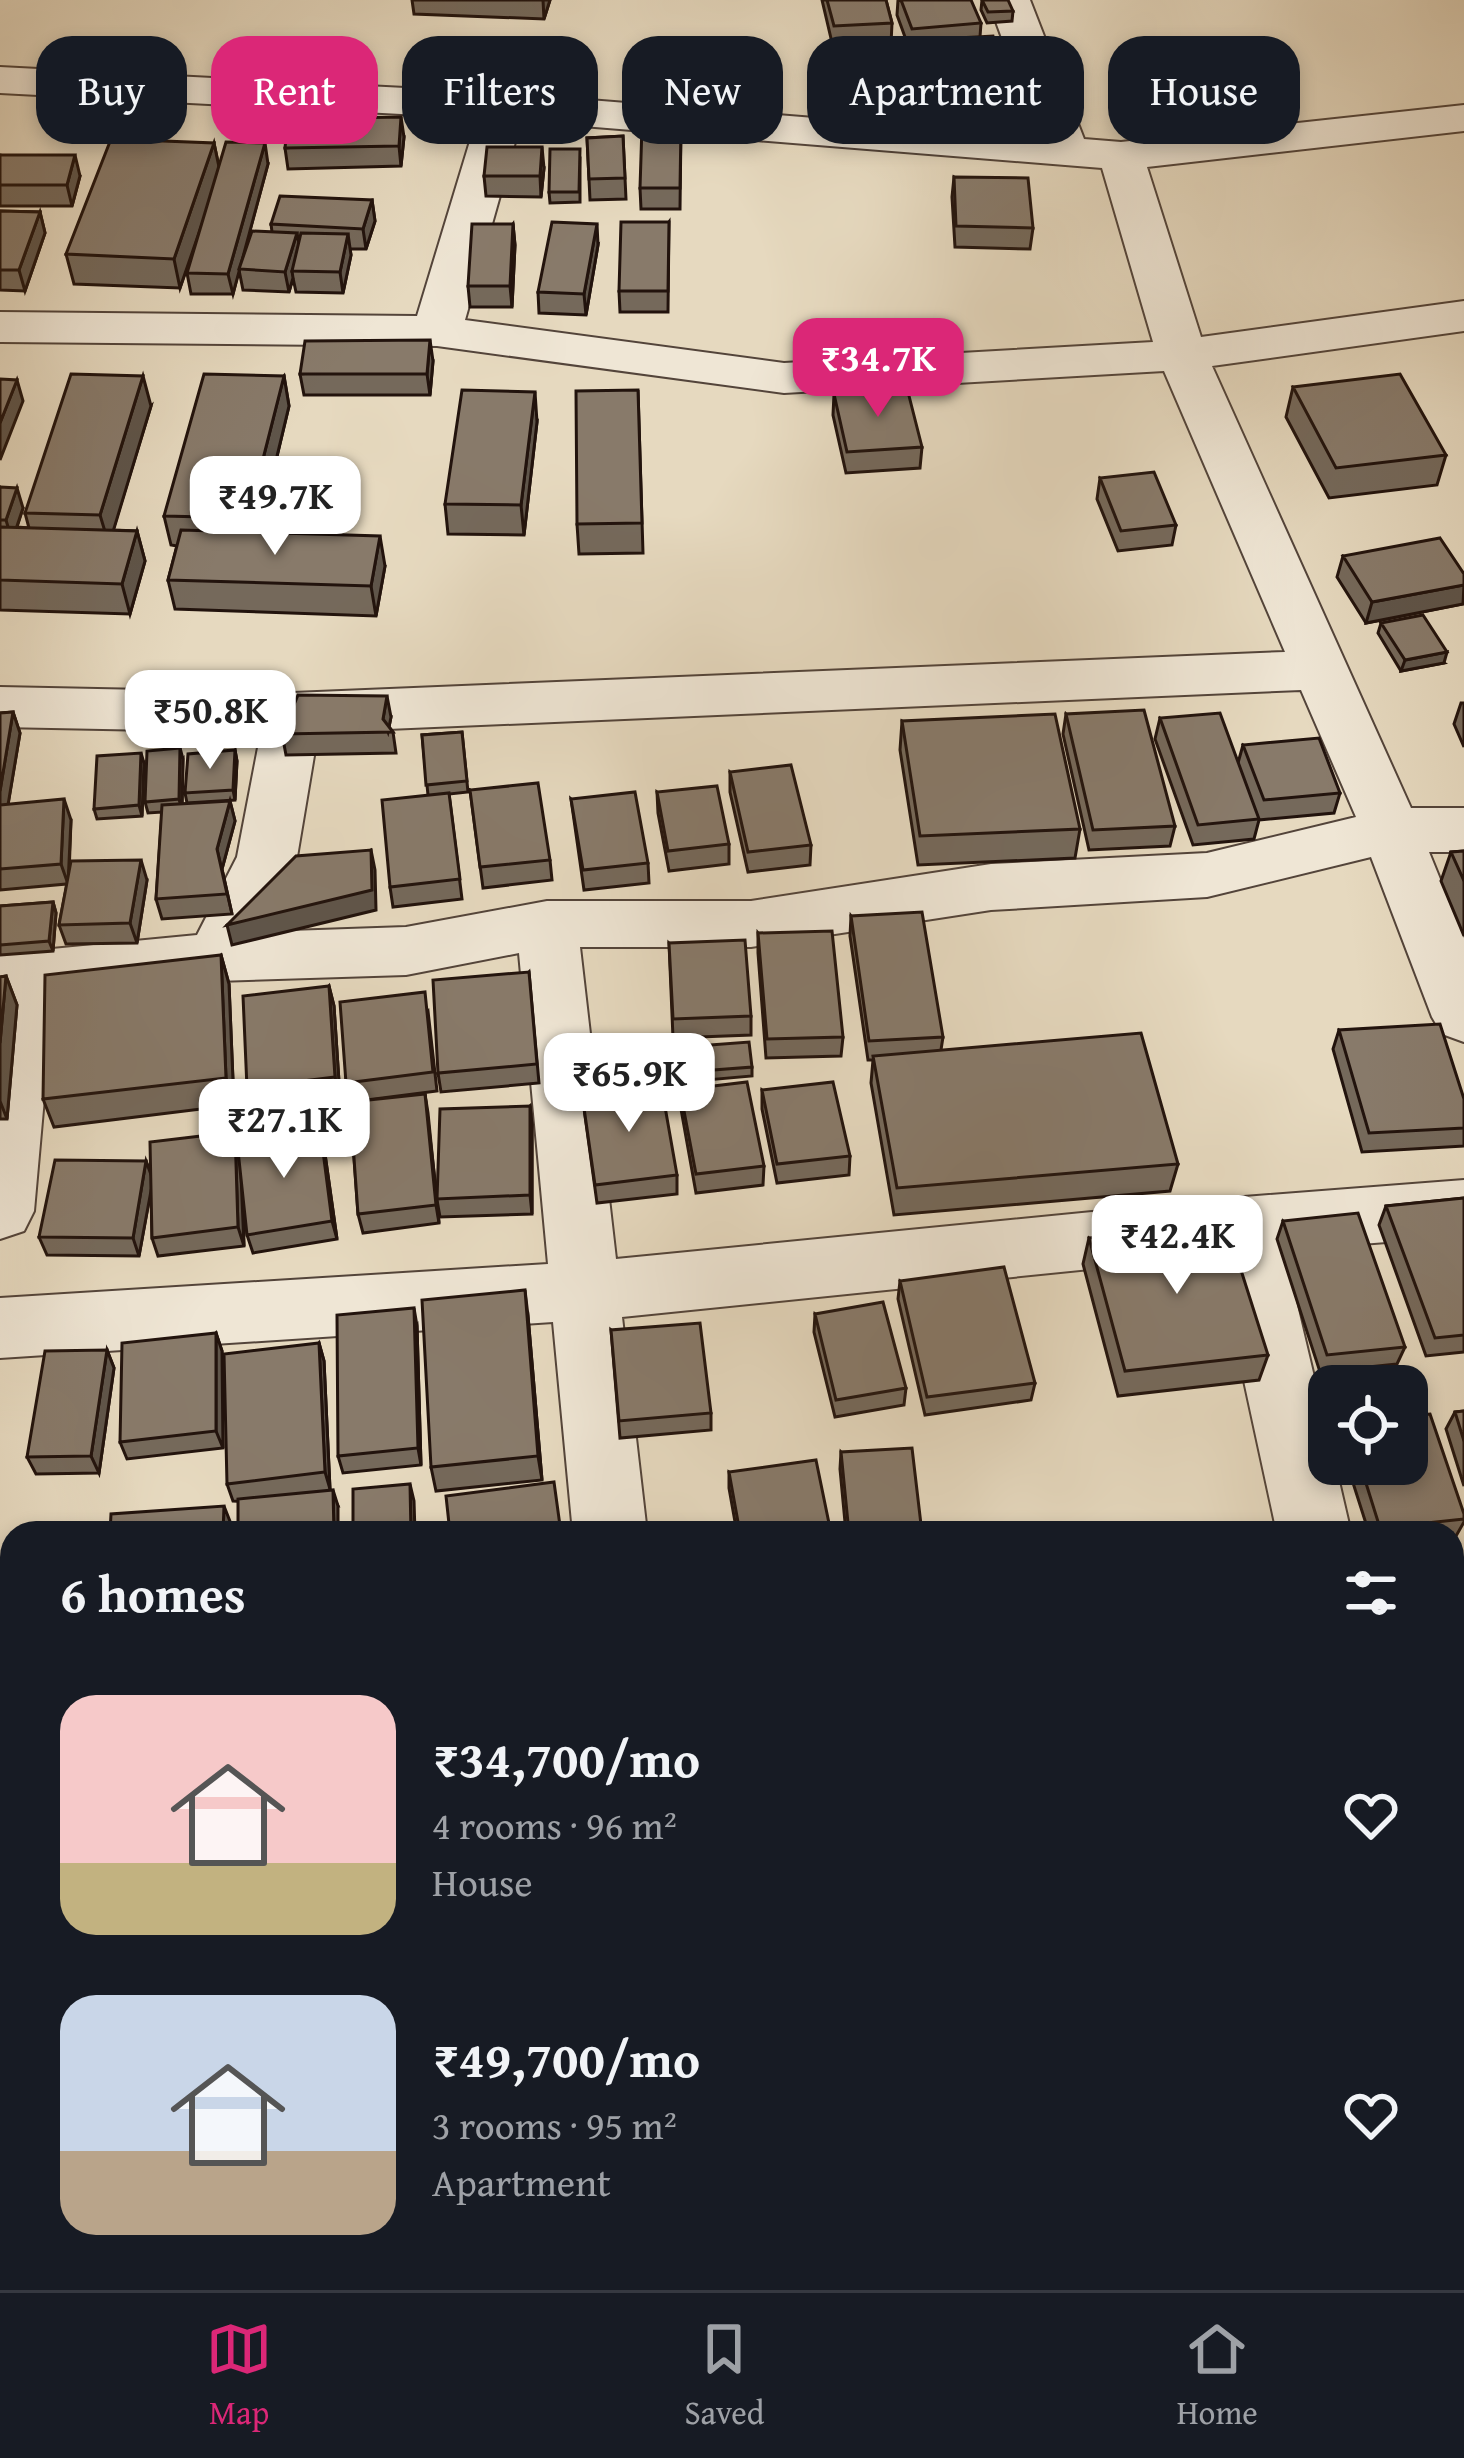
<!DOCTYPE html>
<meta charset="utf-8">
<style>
body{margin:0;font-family:"Gentium Book Plus",serif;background:#242831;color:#f1f3f6;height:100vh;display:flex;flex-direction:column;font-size:45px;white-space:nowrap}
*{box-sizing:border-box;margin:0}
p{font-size:39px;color:#9ea1a6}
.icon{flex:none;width:66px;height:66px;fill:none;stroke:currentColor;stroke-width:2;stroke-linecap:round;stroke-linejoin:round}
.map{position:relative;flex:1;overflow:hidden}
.sheet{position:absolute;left:0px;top:1521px;width:1464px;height:771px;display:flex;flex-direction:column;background:#171b24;border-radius:36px 36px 0 0;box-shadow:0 6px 18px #0003}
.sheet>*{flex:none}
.banner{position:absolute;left:36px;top:36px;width:1392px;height:108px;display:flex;gap:24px}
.fabs{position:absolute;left:1308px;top:1365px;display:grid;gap:24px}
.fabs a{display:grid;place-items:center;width:120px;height:120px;border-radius:24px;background:#171b24;box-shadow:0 6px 18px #0003;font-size:60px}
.price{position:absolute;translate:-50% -102px;padding:0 27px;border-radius:24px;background:#fff;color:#222;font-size:39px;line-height:78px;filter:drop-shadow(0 3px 6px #0008)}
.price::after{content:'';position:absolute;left:50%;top:72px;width:36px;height:27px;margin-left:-18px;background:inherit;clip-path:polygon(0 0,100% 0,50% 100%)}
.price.active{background:#db2777;color:#fff}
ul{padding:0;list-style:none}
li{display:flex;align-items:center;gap:36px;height:300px;padding:0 60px}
li span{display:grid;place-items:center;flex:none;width:336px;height:240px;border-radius:36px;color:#555}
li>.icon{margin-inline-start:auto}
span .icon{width:144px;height:144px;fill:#fffc;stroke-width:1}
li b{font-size:51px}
h2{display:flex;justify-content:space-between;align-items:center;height:144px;padding:0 60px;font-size:51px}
.chip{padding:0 42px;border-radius:36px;background:#171b24;box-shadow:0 6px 18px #0003;font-size:42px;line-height:108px}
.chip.active{background:#db2777;color:#fff}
.tabs{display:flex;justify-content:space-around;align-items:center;height:168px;border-top:3px solid #363941;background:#171b24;font-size:33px;color:#9ea1a6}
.tabs a{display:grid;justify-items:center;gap:6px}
.tabs .active{color:#db2777}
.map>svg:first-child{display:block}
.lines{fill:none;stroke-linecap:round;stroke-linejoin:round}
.minor-casing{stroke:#53443a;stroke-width:4}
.minor{fill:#efe6d5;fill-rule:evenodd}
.wall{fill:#75695b;stroke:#22130d;stroke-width:3;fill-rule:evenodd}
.shaded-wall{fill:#5f554a;stroke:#22130d;stroke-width:3}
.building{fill:#887a6a;stroke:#22130d;stroke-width:3}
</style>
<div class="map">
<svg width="1464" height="2290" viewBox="0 0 1464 2290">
<rect width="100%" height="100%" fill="#e6d9bf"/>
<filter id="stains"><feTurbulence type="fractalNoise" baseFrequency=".00167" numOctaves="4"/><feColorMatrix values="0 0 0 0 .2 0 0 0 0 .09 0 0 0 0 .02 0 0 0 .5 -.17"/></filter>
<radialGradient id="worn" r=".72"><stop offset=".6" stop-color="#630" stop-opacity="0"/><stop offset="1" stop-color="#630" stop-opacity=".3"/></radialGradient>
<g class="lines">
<defs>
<path id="minor" d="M988,0H1030L1084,139L1121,142L1464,105V131L1147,167L1201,337L1464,301V331L1212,366L1411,808H1464V852H1429L1464,938V1042L1442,1034L1432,1017L1371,857L1207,897L991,910L751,947H580L616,1259L1244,1197L1464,1180V1236L1284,1250L1329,1440V1464H1335L1351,1533H1277L1217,1256L622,1317L647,1533H573L553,1322L0,1358V1298L548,1264L519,953L406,975L217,981L53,997L34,1211L24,1231L0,1239V954L197,935L237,857L261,732L0,727V687L293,693L1285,652L1164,371L784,393L437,346L0,342V312L417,316L477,118L0,93V67L503,93L1038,136ZM521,121L1102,168L1153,342L784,363L465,320ZM1301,690L1356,817L1207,853L991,864L751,901H547L406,927L260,932L297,857L318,732Z
M1464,1572V1642L1452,1643V1573Z
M12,1746V1824L0,1826V1748Z
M1464,2138V2290H1413L1411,2280H1452V2140Z
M0,2152L12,2153V2241L0,2240Z
M315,2280H425L429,2290H319Z
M637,2280H733L729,2290H633Z"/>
</defs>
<!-- minor casing -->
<use href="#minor" class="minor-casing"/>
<!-- minor -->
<use href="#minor" class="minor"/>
</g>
<!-- wall -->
<path class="wall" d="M412,0H550L544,19L414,14Z
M822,0H886L892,23L891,44L842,46L903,110L901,131L836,134L822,68V47H833Z
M898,0L981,23L980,37L1014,88L1012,109L976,112L968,92L967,109L932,111L897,15ZM958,45L960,55L959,63L953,46Z
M982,0L1013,11L1012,21L987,23L981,10Z
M681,126L680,209H641L640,188Z
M623,136L626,199L590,200L587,138Z
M404,137L401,166L288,169L285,148Z
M214,143L219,167L268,164L241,263L272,232L271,224L372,200L375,221L366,249H350L351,255L343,293L296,292L293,278L289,292L243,290L239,270L233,294H191L187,273L196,241L180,288L74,284L66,254Z
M0,155L80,176L72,206H0Z
M580,160V202L550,203L549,192Z
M544,168L541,197L486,196L484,176Z
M954,177L1033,228L1030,249L955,247L952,197Z
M0,211L40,212L45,233L25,291L0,290Z
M669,222L668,312H620L619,291Z
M513,224L515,245L512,307H470L468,286Z
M598,245L586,315L539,313L538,292Z
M433,361L430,395H304L300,374Z
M284,376L289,406L259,532L385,566L376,616L175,609L168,580L177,546L171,545L164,516Z
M1293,387L1446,455L1437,485L1329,498L1286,417Z
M638,390L643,553L579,554L577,524Z
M834,394L922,447L920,468L846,473L833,415Z
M151,406L113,530L137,531L145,561L130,614L0,610V487L23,508L17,527L29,528L25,513Z
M537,422L524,535L448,534L445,504Z
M1100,478L1176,525L1172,545L1118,551L1097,499Z
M1343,556L1463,604L1366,623L1337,577Z
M1381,623L1444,663L1401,671L1378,633Z
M1461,703H1464V747L1454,724Z
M13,712L20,733L8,804L71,820L69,875L147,880L137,943L66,944L59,925L67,884L0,890V713Z
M1066,714L1175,826L1170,846L1089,850L1063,734Z
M391,717L389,727L393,732L396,753L286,755L282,734Z
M1160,718L1238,763L1243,745L1340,793L1334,813L1259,820L1254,839L1193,845L1155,739Z
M902,721L1080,829L1075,858L918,865L900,750Z
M462,732L468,792L449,794L462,899L393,907L390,887L428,795L422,735Z
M235,750L237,761L235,800L187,803L185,793Z
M183,759L182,804L230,801L235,821L222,869L232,914L162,919L156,899L162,812L148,813L145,802Z
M144,763L142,816L97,819L94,809Z
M730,772L811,845L810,865L748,872L730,792Z
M470,790L550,860L552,880L483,888Z
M657,792L729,844V864L669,871L658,813Z
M571,799L648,863L649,883L584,890Z
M1464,851V936L1441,881L1451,852Z
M53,902L56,913L53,951L0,955V906Z
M851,916L943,1037L941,1050L1178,1164L1170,1191L894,1215L871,1083L873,1060H868L850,936Z
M758,933L843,1037L841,1056L766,1058L758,953Z
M669,943L751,1016V1035L673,1038Z
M221,955L229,984L234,1105L54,1127L43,1099Z
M529,972L539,1083L441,1092L438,1073Z
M6,976L17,1005L7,1119H0V977Z
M329,986L334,1006L340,1097L252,1107L247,1088Z
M428,1011L437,1091L351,1102L425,1094L437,1198L530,1106L532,1125V1214L440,1217L437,1200L439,1223L363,1233L358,1214L350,1102L346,1083Z
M1339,1030L1464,1099V1146L1362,1152L1333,1049Z
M658,1049L752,1067V1076L662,1084Z
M680,1090L764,1166L763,1185L696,1193L681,1109Z
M762,1090L850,1156L849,1175L777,1183L762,1109Z
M582,1094L677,1175V1194L597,1203Z
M237,1141L324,1147L337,1239L253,1253L247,1235L242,1184L244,1246L158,1256L152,1238L151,1189L139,1256L47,1255L39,1237L146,1161L151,1174Z
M1464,1198V1352L1426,1356L1379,1225L1386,1206Z
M1283,1221L1405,1347L1397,1364L1320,1372L1277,1239Z
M1089,1238L1268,1355L1259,1380L1118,1396L1083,1264Z
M900,1281L1035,1383L1031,1400L925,1415L898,1299Z
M815,1314L906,1388L904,1405L835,1417L814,1332Z
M528,1316L542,1480L436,1491L431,1467Z
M417,1326L421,1465L343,1473L338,1456Z
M611,1330L711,1413V1430L620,1438Z
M216,1333L222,1351L223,1448L127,1459L120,1442Z
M319,1343L324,1361L330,1489L338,1506L233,1501L227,1484Z
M107,1350L114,1368L99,1473L36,1474L27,1457Z
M1464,1411V1486L1446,1429L1455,1412Z
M841,1452L922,1533H846L840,1469Z
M1347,1464H1407L1464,1514V1522L1456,1536H1452V1533H1369Z
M729,1472L831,1533H737L729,1488Z
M1464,1635V1792L1452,1793V1637Z
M1464,1812V2094L1457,2095L1452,2071V1923H1455L1452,1913V1813Z
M1464,2201V2267L1452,2221V2209L1460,2202Z"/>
<!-- shaded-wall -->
<path class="shaded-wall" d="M543,0H550L544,19Z
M401,117L404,137L401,166L399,146Z
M214,143L220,172L180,288L174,259Z
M265,143L268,164L233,294L228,274Z
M542,147L544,168L541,197L540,176Z
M75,155L80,176L72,206L67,185Z
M372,200L375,221L366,249L363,229Z
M40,212L45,233L25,291L19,270Z
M513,224L515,245L512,307L510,286Z
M597,224L598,245L586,315L584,294Z
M297,233L301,254L292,271L293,278L289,292L285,272Z
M348,234L351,255L343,293L340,272Z
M430,340L433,361L430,395L427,374Z
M143,376L151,406L109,545L100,515Z
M284,376L289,406L255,548L248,518Z
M17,380L23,401L0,460V423Z
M535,392L537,422L524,535L521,505Z
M17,488L23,508L12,541L6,520Z
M137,531L145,561L130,614L122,584Z
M380,536L385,566L376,616L371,586Z
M1464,585L1463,604L1366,623L1372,602Z
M1447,652L1444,663L1401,671L1405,660Z
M387,696L391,717L388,732L383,719Z
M13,712L20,733L5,823L0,808V791Z
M180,748L183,759L182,810L179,799Z
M235,750L237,761L235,800L233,790Z
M141,753L144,763L142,816L139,805Z
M64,799L71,820L68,884L61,864Z
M230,801L235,821L222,869L232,914L217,849Z
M371,850L375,870L376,910L232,945L227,925Z
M141,860L147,880L137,943L130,923Z
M53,902L56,913L53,951L49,941Z
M221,955L229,984L234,1105L226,1078Z
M6,976L17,1005L7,1119L0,1101V1043Z
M329,986L334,1006L340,1097L335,1077Z
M425,1094L428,1113L439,1223L436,1205Z
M530,1106L532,1125V1214L530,1195Z
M320,1128L324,1147L337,1239L332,1221Z
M235,1132L240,1151L244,1246L238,1227Z
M146,1161L153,1180L139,1256L133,1238Z
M525,1290L528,1316L542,1480L538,1456Z
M414,1308L417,1326L421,1465L418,1448Z
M216,1333L222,1351L223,1448L216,1431Z
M319,1343L324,1361L330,1489L325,1472Z
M107,1350L114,1368L99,1473L91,1456Z
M410,1484L414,1501L415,1533H411Z
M333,1490L338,1506V1533H334Z
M224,1506L233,1529V1533H223Z"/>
<!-- building -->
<path class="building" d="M827,0H886L892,23L834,26Z
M901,0H971L981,23L912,29Z
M982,0H1008L1013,11L988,12Z
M993,36L995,45L961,47L959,38Z
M951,38L957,57L953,48L918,51V58L912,40Z
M886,44L903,110L837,113L822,47Z
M996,45L1014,88L978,91L960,47Z
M953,48L969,88L933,91L918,51Z
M401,117L399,146L285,148L288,119Z
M642,126H681L680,188H640Z
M623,136L625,178L589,179L587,138Z
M111,139L214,143L174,259L66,254Z
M226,142L265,143L228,274L187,273Z
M487,147H542L540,176H484Z
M550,149H580L579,192H549Z
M0,155H75L67,185H0Z
M954,177L1028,178L1033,228L956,226Z
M280,196L372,200L363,229L271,224Z
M0,211L40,212L19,270H0Z
M552,222L597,224L584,294L538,292Z
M621,222H669L668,291H619Z
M472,224H513L510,286H468Z
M252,231L297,233L285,272L239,269Z
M301,233L348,234L340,272L292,271Z
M430,340L427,374H300L305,341Z
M71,374L143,376L100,515L25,513Z
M204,374L284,376L248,518L164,516Z
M1400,374L1446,455L1336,468L1293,387Z
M0,379L17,380L0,423Z
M907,388L922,447L847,452L834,394Z
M462,390L535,392L521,505L445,504Z
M638,390L642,523L577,524L576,391Z
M1154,472L1176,525L1121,531L1100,478Z
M0,487L17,488L6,520H0Z
M0,527L137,531L122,584L0,580Z
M181,530L380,536L371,586L168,580Z
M1440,538L1464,574V585L1372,602L1343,556Z
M1423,615L1447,652L1405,660L1381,623Z
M298,695L387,696L383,719L393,732L282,734Z
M1144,710L1175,826L1093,830L1066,714Z
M13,712L0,791V713Z
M1220,713L1259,819L1198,825L1160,718Z
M1055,714L1080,829L920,836L902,721Z
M462,732L467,781L426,785L422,735Z
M1319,738L1340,793L1264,800L1243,745Z
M180,748L179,799L145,802L147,751Z
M235,750L233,790L185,793L188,754Z
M141,753L139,805L94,809L97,756Z
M791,765L811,845L748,852L730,772Z
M538,783L550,860L480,867L470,790Z
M717,786L729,844L668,851L657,792Z
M635,792L648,863L583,870L571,799Z
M449,793L460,879L390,887L382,800Z
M64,799L61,864L0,869V805Z
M230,801L217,849L227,894L156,899L162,805Z
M371,850L372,890L227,925L296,856Z
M1464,851V881L1451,852Z
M141,860L130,923L59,925L71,861Z
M53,902L49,941L0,945V906Z
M922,912L943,1037L869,1041L851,916Z
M832,931L843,1037L767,1039L758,933Z
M745,940L751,1016L673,1019L669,943Z
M221,955L226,1078L43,1099L45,975Z
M529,972L537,1064L438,1073L433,980Z
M6,976L0,1043V977Z
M329,986L335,1077L247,1088L243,996Z
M425,992L433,1072L346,1083L340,1002Z
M1440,1024L1464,1099V1128L1369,1133L1339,1030Z
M1141,1033L1178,1164L897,1188L873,1056Z
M749,1042L752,1067L661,1074L658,1049Z
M747,1082L764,1166L696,1174L680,1090Z
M833,1082L850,1156L777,1164L762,1090Z
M661,1084L677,1175L595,1185L582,1094Z
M425,1094L436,1205L358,1214L350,1102Z
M530,1106V1195L437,1199L440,1109Z
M320,1128L332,1221L247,1235L237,1141Z
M235,1132L238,1227L152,1238L150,1142Z
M55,1160L146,1161L133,1238L39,1237Z
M1464,1198V1335L1435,1338L1386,1206Z
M1358,1213L1405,1347L1327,1355L1283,1221Z
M1226,1223L1268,1355L1125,1371L1089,1238Z
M1004,1267L1035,1383L927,1397L900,1281Z
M525,1290L538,1456L431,1467L422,1300Z
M883,1302L906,1388L836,1400L815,1314Z
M414,1308L418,1448L338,1456L337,1315Z
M700,1323L711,1413L619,1421L611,1330Z
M216,1333V1431L120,1442L122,1343Z
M319,1343L325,1472L227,1484L224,1354Z
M107,1350L91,1456L27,1457L45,1351Z
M1464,1411V1441L1455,1412Z
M1430,1414L1464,1514V1519L1380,1528L1360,1464H1407V1416Z
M912,1448L922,1533H849L841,1452Z
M816,1460L831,1533H740L729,1472Z
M554,1482L561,1533H450L446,1496Z
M410,1484L411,1533H353V1489Z
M333,1490L334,1533H238V1499Z
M224,1506L223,1533H110L111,1514Z
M101,1523V1533H25L26,1531Z
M1464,1635V1773L1452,1775V1637Z
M1464,1812V1907L1452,1862V1813Z
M1464,1922V2042L1452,1992V1923Z"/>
<rect width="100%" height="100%" filter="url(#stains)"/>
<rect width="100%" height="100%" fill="url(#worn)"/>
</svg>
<div class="fabs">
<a><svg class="icon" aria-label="locate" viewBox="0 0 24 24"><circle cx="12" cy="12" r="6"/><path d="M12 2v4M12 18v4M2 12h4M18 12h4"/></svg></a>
</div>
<b class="price active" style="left:878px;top:420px">₹34.7K</b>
<b class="price" style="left:275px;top:558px">₹49.7K</b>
<b class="price" style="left:210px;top:772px">₹50.8K</b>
<b class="price" style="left:629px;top:1135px">₹65.9K</b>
<b class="price" style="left:284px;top:1181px">₹27.1K</b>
<b class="price" style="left:1177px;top:1297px">₹42.4K</b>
<div class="banner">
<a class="chip">Buy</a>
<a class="chip active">Rent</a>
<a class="chip">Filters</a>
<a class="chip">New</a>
<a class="chip">Apartment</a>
<a class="chip">House</a>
</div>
<section class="sheet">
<h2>6 homes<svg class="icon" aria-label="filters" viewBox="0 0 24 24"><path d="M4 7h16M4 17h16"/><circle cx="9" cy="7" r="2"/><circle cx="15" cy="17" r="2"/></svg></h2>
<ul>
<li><span style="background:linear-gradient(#f6c9c9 70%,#c2b280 0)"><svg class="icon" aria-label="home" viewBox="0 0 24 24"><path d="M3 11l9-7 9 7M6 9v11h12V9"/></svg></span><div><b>₹34,700/mo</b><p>4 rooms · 96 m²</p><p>House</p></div><svg class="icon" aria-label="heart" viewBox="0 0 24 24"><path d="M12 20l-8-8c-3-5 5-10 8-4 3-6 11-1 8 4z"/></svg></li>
<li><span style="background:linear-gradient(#c9d6e8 65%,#b9a48a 0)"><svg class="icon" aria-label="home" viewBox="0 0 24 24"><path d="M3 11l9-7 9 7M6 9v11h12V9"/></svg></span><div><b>₹49,700/mo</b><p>3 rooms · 95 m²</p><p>Apartment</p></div><svg class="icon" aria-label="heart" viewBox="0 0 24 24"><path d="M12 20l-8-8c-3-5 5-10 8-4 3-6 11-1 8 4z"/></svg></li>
</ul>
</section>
</div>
<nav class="tabs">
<a class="active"><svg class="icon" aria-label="map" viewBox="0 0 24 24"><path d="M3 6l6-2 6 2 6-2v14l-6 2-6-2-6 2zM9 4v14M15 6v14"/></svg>Map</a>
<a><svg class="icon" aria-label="saved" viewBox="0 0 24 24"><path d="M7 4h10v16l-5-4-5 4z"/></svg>Saved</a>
<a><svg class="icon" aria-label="home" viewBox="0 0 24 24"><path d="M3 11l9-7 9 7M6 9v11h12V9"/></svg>Home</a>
</nav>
